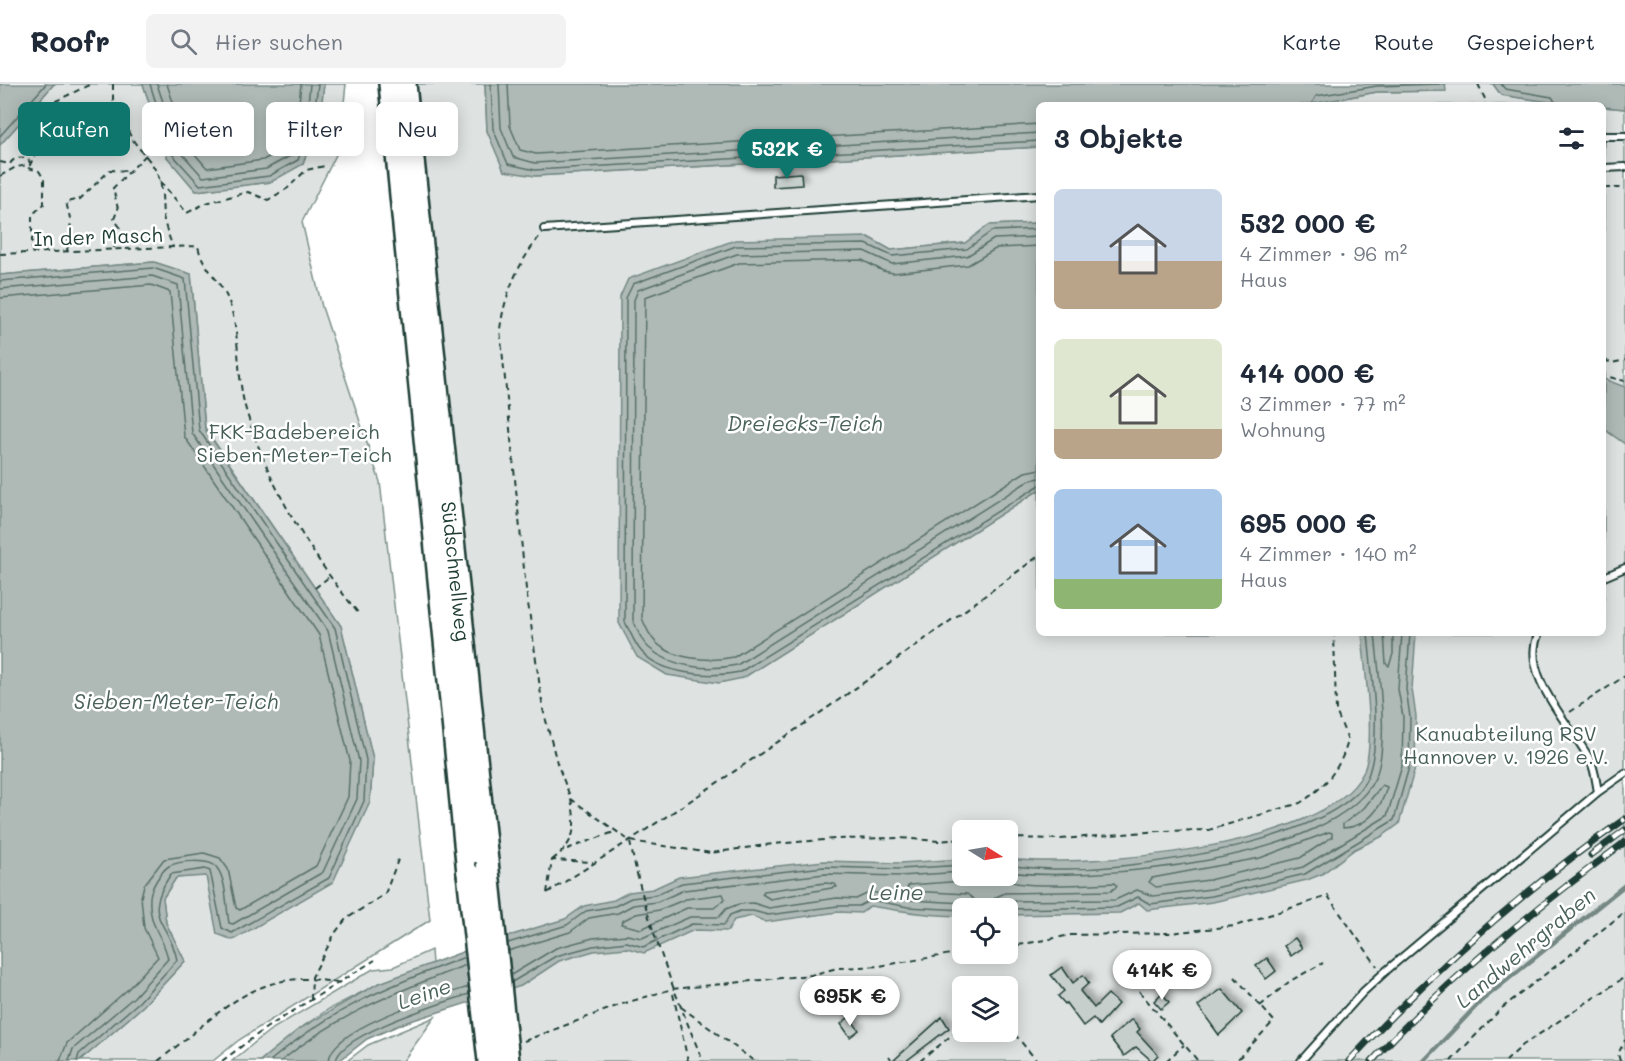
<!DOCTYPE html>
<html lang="de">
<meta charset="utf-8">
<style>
body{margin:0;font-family:Mali,sans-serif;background:#f2f2f3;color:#1f2937;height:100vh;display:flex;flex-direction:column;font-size:22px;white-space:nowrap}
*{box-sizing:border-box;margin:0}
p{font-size:20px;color:#747a83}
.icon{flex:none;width:33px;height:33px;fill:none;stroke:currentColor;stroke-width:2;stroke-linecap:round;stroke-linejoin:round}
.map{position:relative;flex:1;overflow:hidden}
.sheet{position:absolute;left:1036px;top:18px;width:570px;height:534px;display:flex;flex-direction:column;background:#fff;border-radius:9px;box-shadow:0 3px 15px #0003}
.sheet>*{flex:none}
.top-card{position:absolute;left:18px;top:18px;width:570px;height:54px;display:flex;gap:12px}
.needle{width:39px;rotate:101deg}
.buttons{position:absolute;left:952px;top:736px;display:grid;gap:12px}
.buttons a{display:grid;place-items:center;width:66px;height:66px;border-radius:9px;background:#fff;box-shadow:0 3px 15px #0003;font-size:30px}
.price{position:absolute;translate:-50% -51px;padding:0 14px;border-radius:21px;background:#fff;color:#222;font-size:20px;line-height:39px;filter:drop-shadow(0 2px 3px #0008)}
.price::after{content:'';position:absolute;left:50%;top:36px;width:18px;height:14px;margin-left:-9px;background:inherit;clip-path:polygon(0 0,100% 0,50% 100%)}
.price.active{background:#0f766e;color:#fff}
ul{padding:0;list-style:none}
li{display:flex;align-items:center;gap:18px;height:150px;padding:0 18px}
li span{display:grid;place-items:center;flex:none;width:168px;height:120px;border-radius:9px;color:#555}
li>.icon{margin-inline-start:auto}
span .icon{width:72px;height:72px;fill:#fffc;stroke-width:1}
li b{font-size:26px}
h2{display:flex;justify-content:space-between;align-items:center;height:72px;padding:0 18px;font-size:26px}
.pill{padding:0 21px;border-radius:9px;background:#fff;box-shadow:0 3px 15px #0003;font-size:21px;line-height:54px}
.pill.active{background:#0f766e;color:#fff}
header{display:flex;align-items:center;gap:36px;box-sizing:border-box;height:84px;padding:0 30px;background:#fff;border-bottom:2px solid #e0e1e3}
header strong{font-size:28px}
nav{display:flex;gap:33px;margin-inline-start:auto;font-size:21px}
.search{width:420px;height:54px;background:#f2f2f3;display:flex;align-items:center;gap:15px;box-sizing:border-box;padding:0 21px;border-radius:9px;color:#747a83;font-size:22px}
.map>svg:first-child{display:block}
.green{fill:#dee3e2;stroke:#7e908b;stroke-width:1.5;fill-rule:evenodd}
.water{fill:#afbab7;stroke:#758883;stroke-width:1.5}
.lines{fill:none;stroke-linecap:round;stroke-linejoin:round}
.shore{stroke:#596f68;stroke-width:1.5}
.stream{stroke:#758883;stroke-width:4.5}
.building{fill:#c7cfcc;stroke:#1f3d34;stroke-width:1.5;filter:url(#shadow)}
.service-casing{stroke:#1f3d34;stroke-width:10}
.trunk-casing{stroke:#1f3d34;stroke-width:26}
.path{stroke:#1f3d34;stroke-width:2;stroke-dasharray:6 4.5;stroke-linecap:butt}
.service{stroke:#fff;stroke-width:6}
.trunk{stroke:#fff;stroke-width:21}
.rail-casing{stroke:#1f3d34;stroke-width:7}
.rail{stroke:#fff;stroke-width:4.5;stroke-dasharray:14;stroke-linecap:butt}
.trunk-bridge-casing{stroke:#1f3d34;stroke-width:26;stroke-linecap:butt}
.trunk-bridge{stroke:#fff;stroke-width:21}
.labels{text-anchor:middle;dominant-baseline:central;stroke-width:5;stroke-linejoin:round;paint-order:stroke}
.street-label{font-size:20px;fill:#1f3d34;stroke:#fff}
.park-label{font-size:20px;fill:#455e57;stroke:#fff}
.water-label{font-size:21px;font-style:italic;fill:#4a625b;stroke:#fff}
</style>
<header>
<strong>Roofr</strong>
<div class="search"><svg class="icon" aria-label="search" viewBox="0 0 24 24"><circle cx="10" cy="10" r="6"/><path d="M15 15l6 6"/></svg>Hier suchen</div>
<nav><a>Karte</a><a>Route</a><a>Gespeichert</a></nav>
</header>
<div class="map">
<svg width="1625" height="977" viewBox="0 0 1625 977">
<defs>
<filter id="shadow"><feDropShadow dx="4.5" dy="-4.5" stdDeviation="3" flood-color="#0004"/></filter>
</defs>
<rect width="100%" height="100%" fill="#fff"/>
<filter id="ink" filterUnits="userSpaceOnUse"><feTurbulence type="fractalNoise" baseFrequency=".0167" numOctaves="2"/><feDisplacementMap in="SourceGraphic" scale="12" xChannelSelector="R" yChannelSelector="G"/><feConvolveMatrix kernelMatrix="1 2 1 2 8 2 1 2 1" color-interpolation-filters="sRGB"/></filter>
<g filter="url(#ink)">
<!-- green -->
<path class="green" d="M54,0H143L167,73L196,107L271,98L320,33L324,0H346L339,65L302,138L322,223L380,398L430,836L239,956L213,977H80L143,922L185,877L166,839L163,814L176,794L206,791L212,816L370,718L373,675L341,542L205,344L191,190L154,178L0,191V61Z
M415,0H485L487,47L535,92L1039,63V139L989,141L965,159L891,166L868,153L743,594L1039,406L1040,549H1604V23L1625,25V977H517ZM963,747H1008V792H963ZM963,825H1008V870H963ZM963,903H1008V948H963Z
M1445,0H1493L1501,11L1570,21H1306L1377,8L1445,7Z
M431,866L432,880L378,900L329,925L299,945L260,977H232L269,947L373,885L393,883Z
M435,933L403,977H347L368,961Z"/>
<!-- water -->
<path class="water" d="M0,0H54L0,61Z
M143,0H324L320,33L303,80L271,98L196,107L167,73Z
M485,0H1445L1446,7L1377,8L1306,21H1040L1039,63L535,92L504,87L487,47Z
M1493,0H1625V25L1604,23V21H1570L1501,11Z
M1039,139V406L743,594L719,599L667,591L637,573L619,539L620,213L628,195L735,156L868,153L891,166L965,159L989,141Z
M154,178L191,190L205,345L341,542L373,675L370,718L333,798L233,856L217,850L206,792L176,794L163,814L166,839L185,877L143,922L80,977H0V191Z
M1604,295L1625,303V360L1604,345Z
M1362,549H1416L1412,605L1416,632L1415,684L1399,740L1381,753L1355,765L1322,790L1307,796L1213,818L1147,826L1139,819L1120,829L1008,831V825H963V832C931,832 902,827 870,822L861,829L838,828L766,838L752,832L734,836L728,847L694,846L644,869L627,864L594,867L559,877L521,902L404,939L367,955L339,977H260L299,945L377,900L489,858L565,835L584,822L614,816L629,808L653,805L679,793L824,777L900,779L963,775V792H1008V775C1084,784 1325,765 1363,689C1377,660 1364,583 1362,549Z"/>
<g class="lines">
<!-- shore -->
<path class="shore" d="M150,0L172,70L200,101L269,92L298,76L314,31L318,0
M157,0L179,66L203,93L266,85L292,71L307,30L310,0
M167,0L187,61L207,84L263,76L284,65L298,28L301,0
M491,0L493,45L508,80L535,86L1040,57
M499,0L501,44L513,73L535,79L1040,49
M508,0L510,42L520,66L536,70L1040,40
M1501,0L1505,5L1552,13L1557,21
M1311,21L1316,12L1377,2L1439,0
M0,52L46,0
M1040,145L992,147L967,165L892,172L866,160L736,162L633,200L626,214L625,538C630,547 634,559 641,567C661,591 712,594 740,588L1040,401
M1040,153L994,155L967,172L892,180L864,167L737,170L638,206L634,216L633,536C637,544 641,558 649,564C672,584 709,587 737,581L1030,396L1040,394
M1040,162L997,164L968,181L893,189L883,187L862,176L739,179L645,213L642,534C645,541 648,549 653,555C669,576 711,578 734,573L1025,388L1040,385
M0,197L153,184L185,195L199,346L335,544L366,676L364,717L329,794L232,849L222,844L210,787L205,785L171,790C140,836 170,837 177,876L139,918L79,970L77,977
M0,205L152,192L178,201L192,349L328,547L359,677L357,715L323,788L233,840L229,839C226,823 227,797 217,784C210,774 178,777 169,782C161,787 150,805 150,814C148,843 164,852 168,875L134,913L73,965L69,977
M0,214L151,201L170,208L184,352L319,551L350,677L348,713L316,782L240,826L236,824L228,785L220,774L204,769L164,775L144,801L141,813L144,844L158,873L127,906L67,959L60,977
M1384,549L1386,580L1389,582L1393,570V549
M1382,701L1387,703C1381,725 1367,743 1343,744V740L1364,724Z
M1329,748L1332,749V753L1300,774L1209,796L1156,803L1149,798L1152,794L1260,774Z
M1008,781C1044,786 1085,786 1121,782C1178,776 1349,750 1369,689C1382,650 1371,590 1368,549
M1008,788C1090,798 1336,778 1375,694C1390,662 1378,586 1375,549
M976,792L964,797L909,801L907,804L911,807L967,810L985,824L996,813L1005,809L1111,807L1117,802L1114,799C1088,800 1014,806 994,792
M825,799L835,800L837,803L770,815L762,810L764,807Z
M723,810L725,815L714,824H687L641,845L621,840L622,837L636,830L659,826L686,815Z
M996,825L1008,817L1115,816L1137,806L1153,812L1211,805L1303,783L1387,732L1402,682L1403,633L1398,605L1402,549
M1008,825L1117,823L1138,813L1150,820L1212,812L1305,790L1394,736L1409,683L1410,633L1406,605L1410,549
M508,859L567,841L586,827L615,822L631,814L655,811L682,799L824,783L900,785L963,781
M508,867L570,848L589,834L618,829L633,821L657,818L684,806L825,790L900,792L963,788
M511,891L556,864L593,854L627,851L642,854L690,833H719L726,825L739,820L753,819L769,824L837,814L856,815L871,808L909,816L964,819L974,825
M512,898L556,872L593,862L627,858L643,863L692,840L724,841L730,831L740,827H753L768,831L838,822H859L871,816L908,823L963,826
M270,977C334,923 388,902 465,873
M281,977C338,930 398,907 466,881
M329,977C330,943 440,912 469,903
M336,977C339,950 444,919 469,910"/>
<!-- stream -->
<path class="stream" d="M1424,977L1481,917L1625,801"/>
</g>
<!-- building -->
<path class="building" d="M801,89L802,101L773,103V91Z
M1295,854L1302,864L1291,872L1284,862Z
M1267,874L1276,887L1266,895L1256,882Z
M1062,883L1073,899L1083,891L1089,899L1080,907L1094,924L1108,910L1118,920L1099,941L1093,934L1083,942L1066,919L1065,920L1058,912L1064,907L1051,891Z
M1222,905L1242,929L1219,951L1198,922Z
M1162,909L1169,918L1161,925L1154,917Z
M849,933L859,946L850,953L841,940Z
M942,933L949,944L906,977H893Z
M1132,935L1140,945L1137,948L1158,971L1152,977L1136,963L1124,972L1110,954Z"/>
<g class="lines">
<defs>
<path id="service" d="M1604,52H1625
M1604,84L1625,83
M544,145L1040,111
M1604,493L1625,484
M1598,708L1625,689
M1301,977L1363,908L1387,886L1598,708C1596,698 1595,685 1590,676C1573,643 1518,590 1539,549"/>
<g id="trunk">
<path d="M390,0L468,789"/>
<path id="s1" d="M405,0L487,777"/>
</g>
</defs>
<!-- service casing -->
<use href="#service" class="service-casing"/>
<!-- trunk casing -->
<use href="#trunk" class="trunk-casing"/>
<!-- path -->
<path class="path" d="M113,0V22L124,31C128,63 149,67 159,94C163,105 162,120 163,132C165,142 169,153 173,163
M1478,0L1485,15V21
M0,78L10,80C14,73 21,72 28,75L30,79
M28,84L39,87L44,95V120L32,131V168
M0,92L16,83L30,81L38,64L56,47V17L91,0
M160,97L187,129L206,119L248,108L268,116L288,104L306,86L325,82
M1604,104H1625
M539,153C517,182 505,209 500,245L526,505L543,625L557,679L571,715L630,757L711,769L773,760L835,755L900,754L938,757L963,755
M114,164L120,143L114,135L118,125L113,104L146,71
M67,167L71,138L66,118L80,115L110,86L128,87
M0,170L198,162C202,184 223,198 230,221C241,254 236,292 246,326C268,401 310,470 359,530
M1604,276L1612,279L1625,276
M1604,287L1605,292L1625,297
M315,504L329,493
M1570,628L1625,592
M1008,754L1061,755L1159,747L1209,746L1300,719C1323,705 1342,683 1348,656L1336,627L1334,549
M630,758C645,835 673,905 703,977
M567,765L617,747
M552,776C576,758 577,743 571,715
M547,809C716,703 880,590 1040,471
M547,809L552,776L593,778
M1008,863L1071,851L1169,849L1235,842L1328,812L1377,882
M1235,893L1274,937L1236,977
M1139,907L1198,977
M673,910L688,977
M311,916L312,893L335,849L346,835L385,810L399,773
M1260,922L1290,897L1323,879
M681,923L754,977
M1008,942L1037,977
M524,957L622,920L672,905L811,891L837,884L880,882L963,868
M889,973L892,977
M158,977C217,933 256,880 337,899
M222,977L266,944L375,876
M920,977L963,942
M1166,977L1184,961
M1451,977L1502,924L1625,828
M1506,977L1523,961L1625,893
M1620,977L1618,970L1625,956"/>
<!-- service -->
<use href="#service" class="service"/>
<!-- trunk -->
<use href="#trunk" class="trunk"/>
<defs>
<path id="rail" d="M1591,771L1625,746
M1349,977C1432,887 1524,805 1625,735
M1372,977C1448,895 1534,825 1625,758"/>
</defs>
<!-- rail casing -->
<use href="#rail" class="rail-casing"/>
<!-- rail -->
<use href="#rail" class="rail"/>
<defs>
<path id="trunk-bridge" d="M487,777L508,977
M468,789L489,977"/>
</defs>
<!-- trunk-bridge casing -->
<use href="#trunk-bridge" class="trunk-bridge-casing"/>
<!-- trunk-bridge -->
<use href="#trunk-bridge" class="trunk-bridge"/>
</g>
</g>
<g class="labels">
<!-- street labels -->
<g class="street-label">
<text transform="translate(98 152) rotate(-2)">In der Masch</text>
<text stroke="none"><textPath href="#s1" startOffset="490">Südschnellweg</textPath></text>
</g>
<!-- park labels -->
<g class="park-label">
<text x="294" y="347">FKK-Badebereich<tspan x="294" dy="23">Sieben-Meter-Teich</tspan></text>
<text x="1506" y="649">Kanuabteilung RSV<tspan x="1506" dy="23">Hannover v. 1926 e.V.</tspan></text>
</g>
<!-- water labels -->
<g class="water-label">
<text x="805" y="338">Dreiecks-Teich</text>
<text x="176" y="616">Sieben-Meter-Teich</text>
<text x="896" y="807">Leine</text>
<text transform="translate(1525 863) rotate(-40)">Landwehrgraben</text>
<text transform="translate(424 909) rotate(-19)">Leine</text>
</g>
</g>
</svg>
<div class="buttons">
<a><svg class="needle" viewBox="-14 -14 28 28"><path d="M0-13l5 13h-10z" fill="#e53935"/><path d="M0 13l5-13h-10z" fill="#747a83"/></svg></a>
<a><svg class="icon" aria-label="locate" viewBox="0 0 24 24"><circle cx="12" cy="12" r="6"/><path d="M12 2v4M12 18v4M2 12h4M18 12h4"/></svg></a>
<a><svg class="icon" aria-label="layers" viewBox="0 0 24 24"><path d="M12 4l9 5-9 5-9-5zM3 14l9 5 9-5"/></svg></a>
</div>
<b class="price active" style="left:787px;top:96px">532K €</b>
<b class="price" style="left:1162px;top:917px">414K €</b>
<b class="price" style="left:850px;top:943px">695K €</b>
<div class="top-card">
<a class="pill active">Kaufen</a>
<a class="pill">Mieten</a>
<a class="pill">Filter</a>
<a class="pill">Neu</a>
</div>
<section class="sheet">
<h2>3 Objekte<svg class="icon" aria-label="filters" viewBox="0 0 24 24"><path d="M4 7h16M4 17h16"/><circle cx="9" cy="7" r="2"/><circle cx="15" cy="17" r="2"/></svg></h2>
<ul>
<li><span style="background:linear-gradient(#c9d6e8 60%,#b9a48a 0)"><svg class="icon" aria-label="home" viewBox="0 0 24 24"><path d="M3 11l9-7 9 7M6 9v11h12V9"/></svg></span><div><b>532 000 €</b><p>4 Zimmer · 96 m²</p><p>Haus</p></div></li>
<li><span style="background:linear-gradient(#dfe7d0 75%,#b9a48a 0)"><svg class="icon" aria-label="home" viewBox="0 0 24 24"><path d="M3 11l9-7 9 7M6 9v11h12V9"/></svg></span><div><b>414 000 €</b><p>3 Zimmer · 77 m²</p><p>Wohnung</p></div></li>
<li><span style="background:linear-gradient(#a9c7e8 75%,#8fb573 0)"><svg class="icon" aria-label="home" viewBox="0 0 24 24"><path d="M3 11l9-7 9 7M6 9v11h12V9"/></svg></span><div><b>695 000 €</b><p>4 Zimmer · 140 m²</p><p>Haus</p></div></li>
</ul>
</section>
</div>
